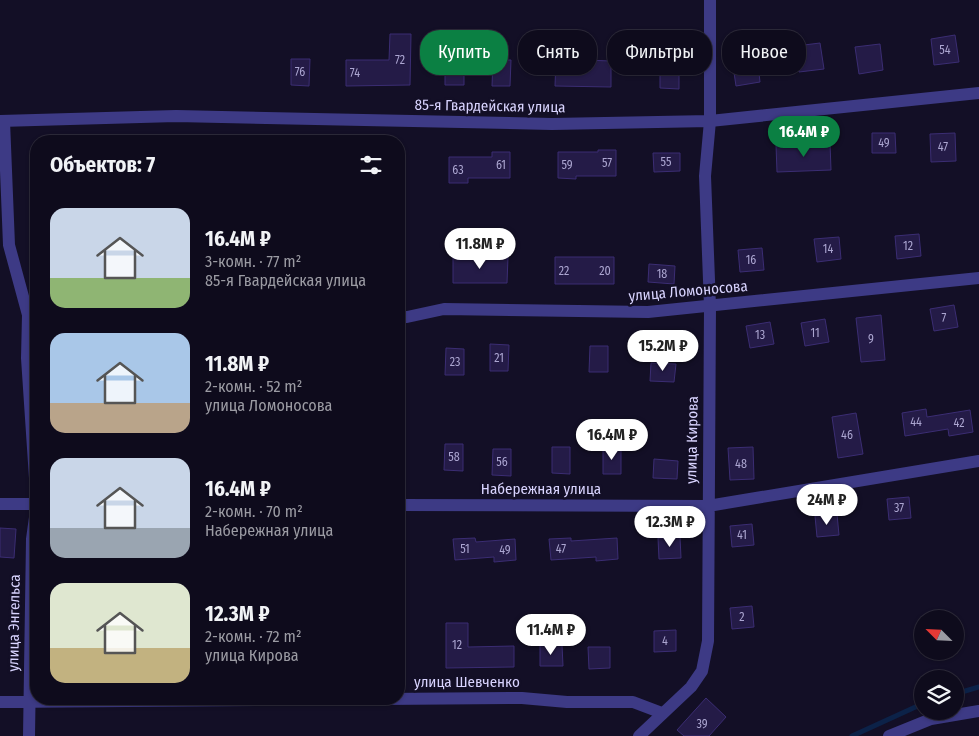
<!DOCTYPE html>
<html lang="ru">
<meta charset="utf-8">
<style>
body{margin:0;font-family:"Fira Sans Condensed",sans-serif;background:#171425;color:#f1f3f6;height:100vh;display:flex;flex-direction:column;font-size:19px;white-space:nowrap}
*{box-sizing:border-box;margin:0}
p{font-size:16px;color:#9b9ba3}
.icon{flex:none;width:28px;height:28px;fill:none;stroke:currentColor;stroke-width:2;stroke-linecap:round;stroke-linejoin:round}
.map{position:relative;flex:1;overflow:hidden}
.drawer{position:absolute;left:30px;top:135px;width:375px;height:570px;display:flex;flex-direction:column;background:#0e0b1c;border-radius:20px;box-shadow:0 1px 4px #0004,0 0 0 1px #2e2b3b}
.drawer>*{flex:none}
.guide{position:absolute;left:420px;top:30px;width:475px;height:45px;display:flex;gap:10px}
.needle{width:32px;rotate:294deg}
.buttons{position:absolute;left:914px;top:610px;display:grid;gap:10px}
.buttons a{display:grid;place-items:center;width:50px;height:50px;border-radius:50%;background:#0e0b1c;box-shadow:0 1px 4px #0004,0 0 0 1px #2e2b3b;font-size:25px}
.price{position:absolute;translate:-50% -42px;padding:0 11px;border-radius:18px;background:#fff;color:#222;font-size:16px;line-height:32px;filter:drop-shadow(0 1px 2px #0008)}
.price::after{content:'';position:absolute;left:50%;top:30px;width:15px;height:11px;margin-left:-8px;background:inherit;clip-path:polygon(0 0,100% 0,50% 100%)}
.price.current{background:#0b8043;color:#fff}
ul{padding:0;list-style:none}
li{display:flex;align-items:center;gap:15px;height:125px;padding:0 20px}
li span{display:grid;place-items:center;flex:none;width:140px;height:100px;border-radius:15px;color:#555}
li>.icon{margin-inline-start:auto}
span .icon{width:60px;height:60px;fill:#fffc;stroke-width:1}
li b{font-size:21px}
h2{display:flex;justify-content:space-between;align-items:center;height:60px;padding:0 20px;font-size:21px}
.chip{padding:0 18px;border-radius:20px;background:#0e0b1c;box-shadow:0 1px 4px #0004,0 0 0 1px #2e2b3b;font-size:18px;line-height:45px}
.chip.current{background:#0b8043;color:#fff}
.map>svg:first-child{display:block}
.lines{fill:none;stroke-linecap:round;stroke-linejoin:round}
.stream{stroke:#0c2248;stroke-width:5}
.building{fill:#241b47;stroke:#3b2d73}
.minor{stroke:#3d3a85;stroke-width:12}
.labels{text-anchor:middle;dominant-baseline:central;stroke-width:5;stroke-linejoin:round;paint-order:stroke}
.number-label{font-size:12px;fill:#aca6d1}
.street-label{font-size:15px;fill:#d9d4ff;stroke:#130f26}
</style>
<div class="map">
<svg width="979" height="736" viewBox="0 0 979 736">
<rect width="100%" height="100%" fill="#130f26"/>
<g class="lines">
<!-- stream -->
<path class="stream" d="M955,694L979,687
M852,736L922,704"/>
</g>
<!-- building -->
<path class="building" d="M390,34H411L410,85L346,86V60H389Z
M955,35L959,62L934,65L931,39Z
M445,37H464V85H445Z
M820,43L824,69L799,72L796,46Z
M880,44L883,70L859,74L855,47Z
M757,56L760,82L736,86L732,59Z
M291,59H310L309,86L291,85Z
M556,59L611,61V87L555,86Z
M493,60H511L510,86H492Z
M660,62H679V89L660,88Z
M872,133H895L896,153H872Z
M955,133L956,161L931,162L930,134Z
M830,143L831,170L777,172L776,145Z
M598,150H616V176H576V179L558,178V152H598Z
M492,152H510V178H468V183H449V157H492Z
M653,153H680V171L654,172Z
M919,234L921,256L897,259L895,236Z
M839,237L841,259L817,262L814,239Z
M762,248L764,270L740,272L738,250Z
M453,257H508L507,283H453Z
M555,257H614V284H555Z
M649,264L675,266L674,284L648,282Z
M954,305L958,327L934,331L930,309Z
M881,315L885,360L861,362L856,318Z
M825,319L829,342L805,346L801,323Z
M770,322L774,344L750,348L746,326Z
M490,344L509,345L508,371H490Z
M590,346H608V372H589Z
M446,348L464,349V375H445Z
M651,363L676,364L674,382L650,381Z
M926,409L927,417L970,410L973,432L949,436L948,429L905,436L902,413Z
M856,413L863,454L838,458L832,417Z
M445,444H463V471L444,470Z
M552,447H570V474L552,473Z
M603,447L621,448V474H603Z
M753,447L754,479L730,480L728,448Z
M493,449H511V476L492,475Z
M654,459L678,461L677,479L653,478Z
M909,497L911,518L889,520L887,499Z
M837,514L839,535L817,537L815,516Z
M752,524L754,545L732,547L730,526Z
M0,528L16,529L14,558L0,557Z
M680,537L681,558L659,559L658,538Z
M475,538L476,542L515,539L516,560L494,562V557L455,560L453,539Z
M571,538V541L617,538L618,559L596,561V557L551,560L549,539Z
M752,606L754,627L732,629L730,608Z
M446,623H468V647L514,646V667L446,668Z
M676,630V651L654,652V631Z
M540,645H562L563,666H540Z
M588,647H610V668L589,669Z
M706,698L726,717L709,736H684L677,730Z"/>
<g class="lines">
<!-- minor -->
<path class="minor" d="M0,121L176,116L552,124L710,121L979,93
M4,121L9,245L28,315L27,358L36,493
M399,317H407L444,309L648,312L979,278
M0,504H36
M399,505L708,506L979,461
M0,702L522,698L567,702H633L662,713
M29,736L32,539L36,510
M639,736L691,687L702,671L708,641L710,306L705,176L710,121V0
M889,736L931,719L979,711"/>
</g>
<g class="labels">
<!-- number labels -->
<g class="number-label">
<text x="945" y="50">54</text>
<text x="400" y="60">72</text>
<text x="300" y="72">76</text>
<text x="355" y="73">74</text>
<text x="884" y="143">49</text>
<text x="943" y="147">47</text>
<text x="666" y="162">55</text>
<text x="607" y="163">57</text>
<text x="501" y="165">61</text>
<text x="567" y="165">59</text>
<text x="458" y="170">63</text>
<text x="908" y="246">12</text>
<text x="828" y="249">14</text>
<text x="751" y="260">16</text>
<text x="564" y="271">22</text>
<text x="605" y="271">20</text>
<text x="662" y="274">18</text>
<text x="944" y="318">7</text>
<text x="815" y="333">11</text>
<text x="760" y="335">13</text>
<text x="871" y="339">9</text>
<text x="499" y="358">21</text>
<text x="455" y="362">23</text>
<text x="916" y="422">44</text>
<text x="959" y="423">42</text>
<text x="847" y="435">46</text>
<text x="454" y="457">58</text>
<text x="502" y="462">56</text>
<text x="741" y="464">48</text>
<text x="899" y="508">37</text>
<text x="742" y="535">41</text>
<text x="465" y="549">51</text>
<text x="561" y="549">47</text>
<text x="505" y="550">49</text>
<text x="742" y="617">2</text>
<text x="665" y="641">4</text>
<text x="457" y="645">12</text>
<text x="702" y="724">39</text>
</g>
<!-- street labels -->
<g class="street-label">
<text transform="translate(490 106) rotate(1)">85-я Гвардейская улица</text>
<text transform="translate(688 291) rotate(-5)">улица Ломоносова</text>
<text transform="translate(692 440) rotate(-89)">улица Кирова</text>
<text x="541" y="489">Набережная улица</text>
<text transform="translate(14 623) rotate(-89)">улица Энгельса</text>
<text x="467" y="682">улица Шевченко</text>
</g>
</g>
</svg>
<div class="buttons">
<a><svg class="needle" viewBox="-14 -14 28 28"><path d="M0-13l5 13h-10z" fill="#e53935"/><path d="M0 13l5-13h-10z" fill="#9b9ba3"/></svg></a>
<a><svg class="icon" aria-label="layers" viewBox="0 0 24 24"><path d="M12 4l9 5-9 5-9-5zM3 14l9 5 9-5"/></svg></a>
</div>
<b class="price current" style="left:804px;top:158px">16.4M ₽</b>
<b class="price" style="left:480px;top:270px">11.8M ₽</b>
<b class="price" style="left:663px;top:372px">15.2M ₽</b>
<b class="price" style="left:612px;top:461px">16.4M ₽</b>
<b class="price" style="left:827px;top:526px">24M ₽</b>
<b class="price" style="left:670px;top:548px">12.3M ₽</b>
<b class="price" style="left:551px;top:656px">11.4M ₽</b>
<div class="guide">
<a class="chip current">Купить</a>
<a class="chip">Снять</a>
<a class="chip">Фильтры</a>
<a class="chip">Новое</a>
</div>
<section class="drawer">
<h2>Объектов: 7<svg class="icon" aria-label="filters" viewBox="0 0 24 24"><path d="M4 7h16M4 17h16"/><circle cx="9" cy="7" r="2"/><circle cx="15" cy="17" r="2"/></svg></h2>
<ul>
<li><span style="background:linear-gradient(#c9d6e8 70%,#8fb573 0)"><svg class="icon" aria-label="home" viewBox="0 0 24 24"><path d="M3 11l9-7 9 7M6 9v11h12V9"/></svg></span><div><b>16.4M ₽</b><p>3-комн. · 77 m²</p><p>85-я Гвардейская улица</p></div></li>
<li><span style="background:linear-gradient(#a9c7e8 70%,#b9a48a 0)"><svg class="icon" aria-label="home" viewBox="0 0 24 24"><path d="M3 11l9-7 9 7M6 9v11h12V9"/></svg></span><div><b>11.8M ₽</b><p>2-комн. · 52 m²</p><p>улица Ломоносова</p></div></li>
<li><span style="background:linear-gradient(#c9d6e8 70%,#9aa5b1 0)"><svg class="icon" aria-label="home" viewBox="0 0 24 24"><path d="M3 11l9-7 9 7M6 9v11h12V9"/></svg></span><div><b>16.4M ₽</b><p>2-комн. · 70 m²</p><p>Набережная улица</p></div></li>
<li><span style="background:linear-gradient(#dfe7d0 65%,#c2b280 0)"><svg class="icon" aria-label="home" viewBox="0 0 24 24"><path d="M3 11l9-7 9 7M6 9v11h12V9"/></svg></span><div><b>12.3M ₽</b><p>2-комн. · 72 m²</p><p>улица Кирова</p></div></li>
</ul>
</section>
</div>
